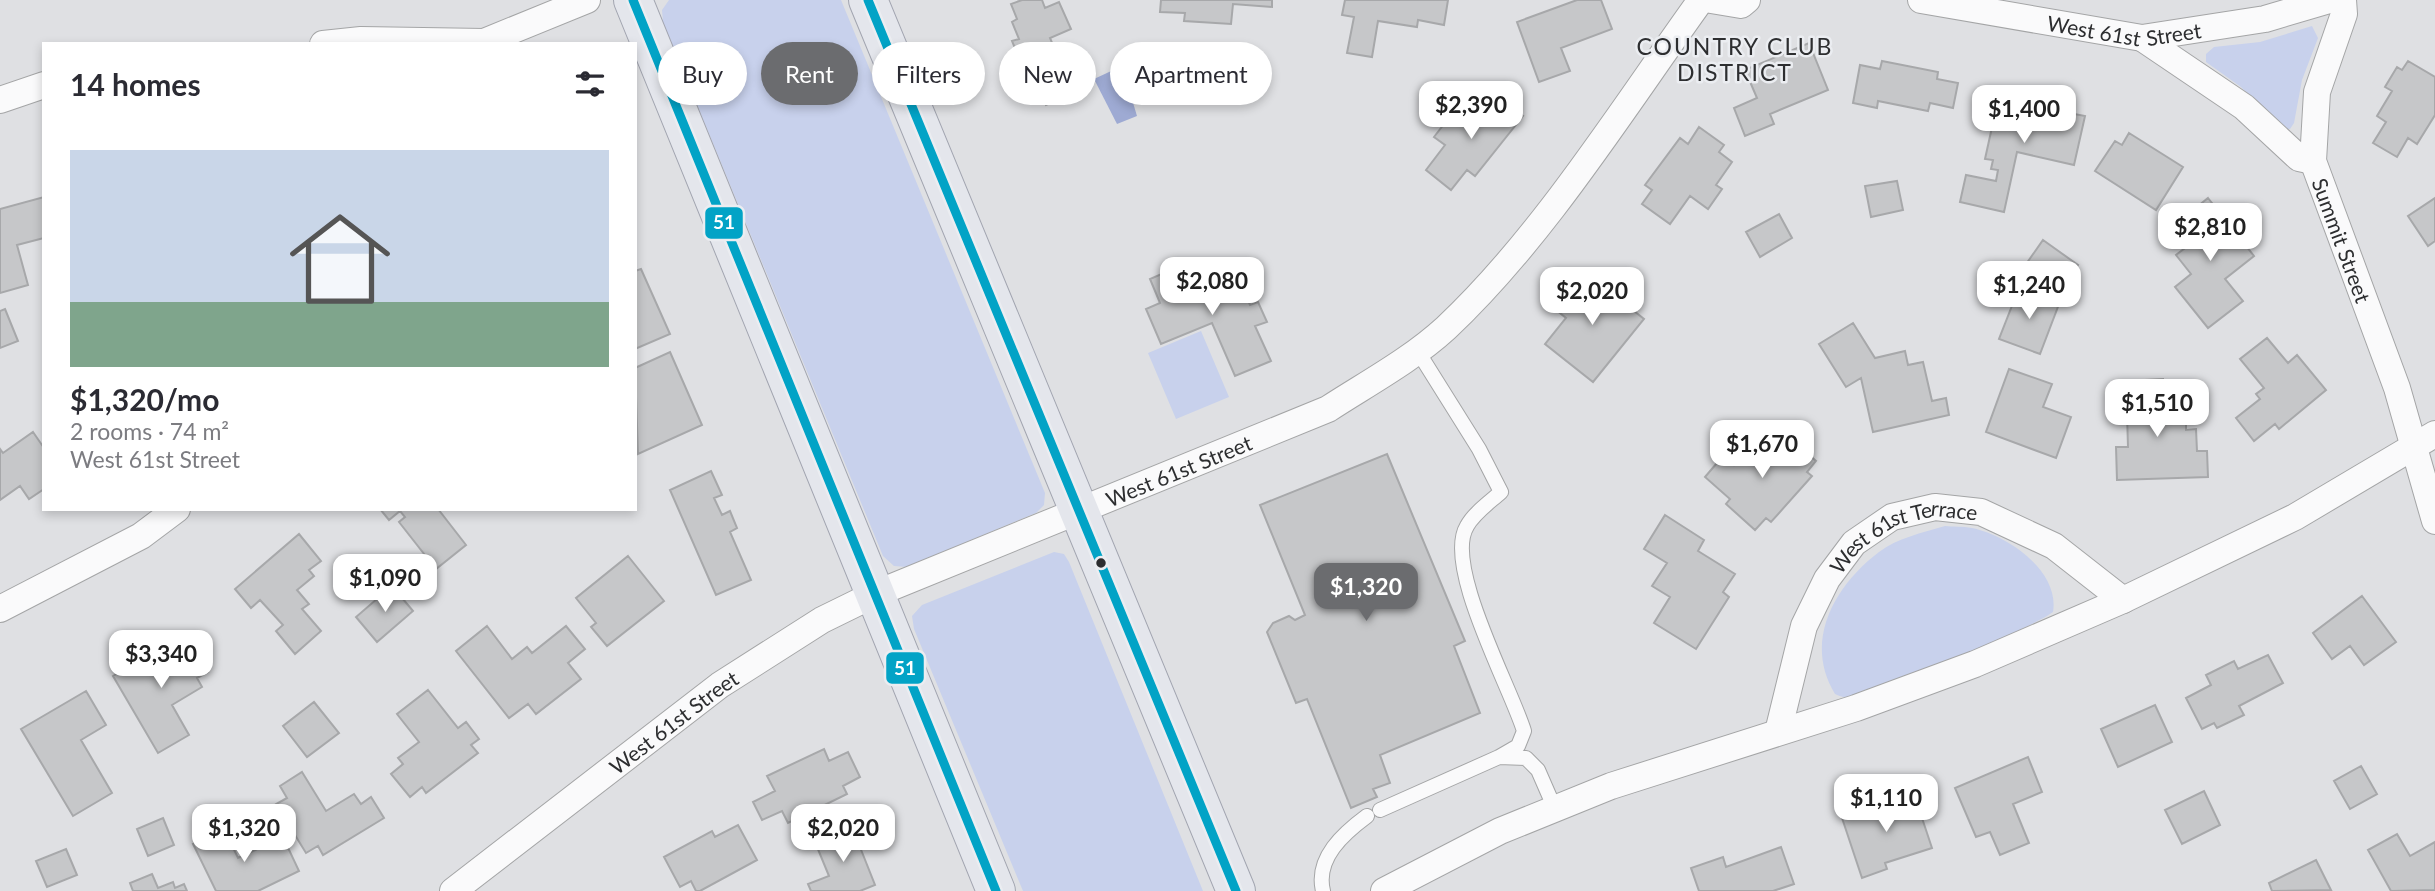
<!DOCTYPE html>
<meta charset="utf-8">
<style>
body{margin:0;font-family:Lato,sans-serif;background:#f2f2f3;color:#2b2b33;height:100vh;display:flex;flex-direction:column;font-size:26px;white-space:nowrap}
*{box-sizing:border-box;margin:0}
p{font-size:23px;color:#7c7c81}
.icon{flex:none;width:38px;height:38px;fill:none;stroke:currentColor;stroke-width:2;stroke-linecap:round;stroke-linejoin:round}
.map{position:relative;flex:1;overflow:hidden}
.details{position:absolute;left:42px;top:42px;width:595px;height:469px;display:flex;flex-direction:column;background:#fff;border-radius:0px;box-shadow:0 4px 10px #0003}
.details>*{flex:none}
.hud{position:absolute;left:658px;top:42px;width:665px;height:63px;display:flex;gap:14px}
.price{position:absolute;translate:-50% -60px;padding:0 16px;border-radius:14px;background:#fff;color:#222;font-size:23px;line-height:46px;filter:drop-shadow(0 2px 4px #0008)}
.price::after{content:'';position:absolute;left:50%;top:42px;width:21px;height:16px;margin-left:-10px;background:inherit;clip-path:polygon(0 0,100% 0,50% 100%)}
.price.selected{background:#6b6c6f;color:#fff}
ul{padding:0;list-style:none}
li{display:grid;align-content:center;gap:14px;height:371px;padding:0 28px}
li span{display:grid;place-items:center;height:217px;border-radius:0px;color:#555}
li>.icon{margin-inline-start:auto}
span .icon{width:126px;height:126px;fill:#fffc;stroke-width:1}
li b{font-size:30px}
h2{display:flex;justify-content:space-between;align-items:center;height:84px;padding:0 28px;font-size:30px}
.pill{padding:0 24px;border-radius:32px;background:#fff;box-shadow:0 4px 10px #0003;font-size:24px;line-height:63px}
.pill.selected{background:#6b6c6f;color:#fff}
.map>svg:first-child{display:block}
.green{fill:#c8d1ec}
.water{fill:#9eaad3}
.building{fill:#c6c7c9;stroke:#a7a8aa;stroke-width:2}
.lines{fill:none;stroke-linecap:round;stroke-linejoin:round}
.lane-casing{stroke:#a4a5a6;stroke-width:16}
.street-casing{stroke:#a4a5a6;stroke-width:28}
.primary-casing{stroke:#a2a5b0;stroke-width:40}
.lane{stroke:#fafafb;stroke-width:14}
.street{stroke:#fafafb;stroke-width:26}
.primary{stroke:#e4e6ec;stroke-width:38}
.bus-1-casing{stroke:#ebedf1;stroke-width:14}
.bus-1{stroke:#02a3c6;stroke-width:9}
.bus-dot{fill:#2d2e30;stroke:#ebedf1;stroke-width:2.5}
.labels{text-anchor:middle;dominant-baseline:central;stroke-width:5;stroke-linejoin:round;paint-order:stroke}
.street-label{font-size:21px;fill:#2d2e30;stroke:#ebedf1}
.neighbourhood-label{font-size:23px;letter-spacing:2px;fill:#2d2e30;stroke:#ebedf1}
.line-badge{stroke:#ebedf1;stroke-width:2.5}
.badge-label{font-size:19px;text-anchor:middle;font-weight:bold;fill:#fff}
</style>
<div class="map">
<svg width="2435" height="891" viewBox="0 0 2435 891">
<rect width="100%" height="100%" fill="#dfe0e3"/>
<!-- green -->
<path class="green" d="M669,0H841L1045,493L1044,505L1036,513L907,567L894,566L883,556L663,22L662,10Z
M2312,26L2318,38L2302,80L2294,123L2290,129H2283L2241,87L2206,62V54L2214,47L2260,42Z
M1201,331L1229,397L1176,419L1148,353Z
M1945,526C1953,527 1963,526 1972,528C2007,535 2060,571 2053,612C2030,629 1870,698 1845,697C1841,697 1838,695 1835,694C1803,642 1834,586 1879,552C1897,538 1922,533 1945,526Z
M1054,552L1064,554L1069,562L1203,891H1023L914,629L912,616L922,605Z"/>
<!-- water -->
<path class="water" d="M1122,66L1137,116L1117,124L1094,79Z"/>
<!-- building -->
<path class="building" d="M1022,0H1042L1045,8L1059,2L1071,29L1050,38L1073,93L1046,105L1032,73L1026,75L1012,41L1019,39L1012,22L1017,19L1011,4Z
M1161,0H1272V7L1233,4L1231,24L1184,21L1185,13L1160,12Z
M1345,0H1448L1444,25L1418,20L1417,27L1378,21L1372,57L1347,53L1354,17L1342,15Z
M1577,0H1601L1612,29L1561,48L1570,71L1539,82L1517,22Z
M1809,43L1828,90L1770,114L1774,124L1745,136L1734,108L1757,98L1745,70Z
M1882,61L1938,72L1937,79L1958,83L1953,108L1930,103L1928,111L1878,101L1877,108L1853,103L1860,65L1880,69Z
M2408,61L2435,77V115L2417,144L2408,138L2397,157L2373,143L2386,122L2377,116L2392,91L2385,87L2397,67L2402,70Z
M2014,93L2071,106L2069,113L2085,116L2074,165L2017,152L2004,212L1960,202L1966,175L1996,181L1998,170L1991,169L1993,160L1985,159L1998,100L2011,104Z
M1500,97L1523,116L1475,176L1467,170L1451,190L1426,170L1445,145L1434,137L1462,101L1484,118Z
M1699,127L1724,145L1719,152L1732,162L1716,185L1722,189L1708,209L1690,196L1670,224L1642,204L1652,190L1645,185L1680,138L1688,144Z
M2129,133L2183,167L2156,210L2095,171L2115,141L2122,145Z
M1897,181L1903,210L1871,217L1865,186Z
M44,197V238L17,245L28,285L0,293V209Z
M2208,198L2254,256L2225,279L2243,301L2208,328L2175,287L2191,274L2176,255L2189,245L2174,226Z
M2435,198V241L2428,246L2408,216Z
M1779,214L1792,238L1760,257L1746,232Z
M2043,240L2078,265L2059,292L2024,267Z
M641,269L670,334L635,349V271Z
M1173,269L1183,293L1236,271L1250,305L1258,302L1267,322L1255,326L1271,361L1235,376L1212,323L1161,344L1146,309L1160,303L1150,279Z
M1585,272L1644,319L1593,382L1545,344L1566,318L1555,309Z
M2019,288L2059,304L2040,354L1999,339Z
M5,309L18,341L0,348V311Z
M1853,323L1875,358L1905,351L1908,365L1923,362L1932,401L1946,398L1949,415L1873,432L1861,378L1846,387L1819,344Z
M2267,338L2288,363L2297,355L2326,390L2279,429L2275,424L2254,441L2236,418L2260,399L2256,394L2264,388L2240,359Z
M670,352L702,425L638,454L635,368Z
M2009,369L2052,384L2043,407L2071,417L2056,458L1986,432Z
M2163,379L2165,420H2186V430L2196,429L2197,451H2207L2208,477L2117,480L2116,447H2128L2126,381Z
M33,432L44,448V489L29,499L20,486L0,500V449L3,453Z
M1761,435L1785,456L1796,444L1816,461L1807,472L1812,476L1771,522L1766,518L1755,530L1726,504L1730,499L1705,477L1723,456L1734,465Z
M1387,454L1465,641L1454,646L1480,713L1380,755L1390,783L1373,789L1377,797L1351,808L1307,699L1296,703L1267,632L1273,623L1289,616L1295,620L1305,615L1260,505Z
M711,471L722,495L714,498L722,515L730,511L737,528L730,532L751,580L716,595L670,490Z
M380,509H438L466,545L436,569L399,522L405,517L400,511L389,520Z
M1665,515L1704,540L1698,551L1735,574L1723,592L1729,597L1696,649L1654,623L1670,597L1652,586L1667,563L1644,549Z
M299,534L321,561L309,570L314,576L297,590L309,604L302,609L321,631L295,654L276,631L283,625L260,600L251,608L235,589Z
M628,556L664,601L607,646L591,627L596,623L576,598Z
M392,586L413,611L377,642L356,617Z
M2362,596L2396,642L2364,665L2350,646L2332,659L2313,633Z
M487,626L512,659L527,647L532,653L566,626L585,649L568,663L581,679L536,714L528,704L509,718L456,651Z
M171,642L176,651L191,643L208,672L197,678L202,687L172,705L189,735L158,753L113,676L135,663L129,651L143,644L149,655Z
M2268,655L2283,683L2239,706L2244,715L2217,728L2214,723L2202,729L2186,698L2211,685L2206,675L2234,661L2238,669Z
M428,690L458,728L466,722L479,739L471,745L478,753L426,793L422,787L410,797L391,774L403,764L398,758L419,742L397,714Z
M86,691L106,725L81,740L112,793L73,816L21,729Z
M314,702L339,733L307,757L283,726Z
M2155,705L2172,742L2118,767L2101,729Z
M824,749L829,761L848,752L860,777L843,786L847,794L788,823L782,811L762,820L753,802L775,791L767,776Z
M2028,757L2042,792L2013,804L2029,843L2000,855L1990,832L1976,837L1955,788Z
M2361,766L2377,794L2350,809L2334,781Z
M302,772L326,811L354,794L361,804L371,797L384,818L323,855L318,846L306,853L276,804L287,798L280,786Z
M2204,791L2220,825L2182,844L2165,810Z
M1914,794L1932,848L1885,863L1887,869L1862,878L1842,818Z
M163,818L174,845L148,856L137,829Z
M738,825L757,860L700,891H696L691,881L680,887L664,857L712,831L715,837Z
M852,827L875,885L860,891H811L808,884L829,876L815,842Z
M224,829L238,858L283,837L299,871L258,891H216L193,844Z
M2397,834L2410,856L2435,842V890L2391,891L2368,850Z
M1781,847L1794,884L1773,891H1699L1691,868L1723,857L1726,867Z
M66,849L77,875L47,887L36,861Z
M2316,860L2331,890L2272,891L2269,883Z
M152,874L158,888L173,882L175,888L184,884L187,891H133L130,883Z"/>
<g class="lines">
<defs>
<path id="lane" d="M1417,350L1479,449L1501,492C1490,502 1474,513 1467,526C1443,565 1511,688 1524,731L1518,746L1499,757
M1380,810L1499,757L1526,758L1538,770L1555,809
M1323,891C1315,858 1344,833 1367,816"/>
<g id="street">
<path d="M1711,0L1741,5L1747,0"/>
<path id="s1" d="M1921,0L2142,38L2265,19L2329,0"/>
<path id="s2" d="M2343,0L2344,14L2317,92L2313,161L2397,388L2435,521"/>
<path d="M2142,38L2244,107L2299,158L2313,161"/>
<path d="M323,44L361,40L484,42L587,0"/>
<path d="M0,100L44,85"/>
<path d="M0,609L141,536L177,509"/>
<path id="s3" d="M1778,732L1804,626L1827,579L1854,543L1892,517L1935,507L1981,512L2054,546L2123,600"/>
<path id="s4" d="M453,891L720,685L822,620L875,594L1328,409C1368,383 1411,360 1446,328C1543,237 1623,108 1701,0"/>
<path d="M1384,891L1500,831L1611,786L1856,708L1975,664L2123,600L2295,517L2435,434"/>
</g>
<path id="primary" d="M633,0L996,891
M868,0L1236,891"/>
</defs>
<!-- lane casing -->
<use href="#lane" class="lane-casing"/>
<!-- street casing -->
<use href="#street" class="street-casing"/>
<!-- primary casing -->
<use href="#primary" class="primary-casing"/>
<!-- lane -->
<use href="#lane" class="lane"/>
<!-- street -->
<use href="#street" class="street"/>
<!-- primary -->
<use href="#primary" class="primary"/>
<defs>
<path id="bus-1" d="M633,0L996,891
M868,0L1236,891"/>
</defs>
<!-- bus-1 casing -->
<use href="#bus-1" class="bus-1-casing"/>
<!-- bus-1 -->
<use href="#bus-1" class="bus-1"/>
</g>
<!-- markers -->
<circle class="bus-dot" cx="1101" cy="563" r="6"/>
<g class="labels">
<!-- street labels -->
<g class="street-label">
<text stroke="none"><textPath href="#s1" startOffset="206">West 61st Street</textPath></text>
<text stroke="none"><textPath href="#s2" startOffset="250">Summit Street</textPath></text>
<text stroke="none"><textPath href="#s4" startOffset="845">West 61st Street</textPath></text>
<text stroke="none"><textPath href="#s3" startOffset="256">West 61st Terrace</textPath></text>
<text stroke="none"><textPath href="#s4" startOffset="278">West 61st Street</textPath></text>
</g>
<!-- neighbourhood labels -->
<g class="neighbourhood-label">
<text x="1735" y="46">COUNTRY CLUB<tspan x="1735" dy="26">DISTRICT</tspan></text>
</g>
</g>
<g class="line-badge">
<rect x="704" y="206" width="40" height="34" rx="7" fill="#02a3c6"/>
<rect x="885" y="651" width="40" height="34" rx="7" fill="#02a3c6"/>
</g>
<g class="badge-label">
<text x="724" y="229">51</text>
<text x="905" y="675">51</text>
</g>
</svg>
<b class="price" style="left:1471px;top:141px">$2,390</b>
<b class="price" style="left:2024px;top:145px">$1,400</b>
<b class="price" style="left:2210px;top:263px">$2,810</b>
<b class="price" style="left:1212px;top:317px">$2,080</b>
<b class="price" style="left:2029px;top:321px">$1,240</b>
<b class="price" style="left:1592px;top:327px">$2,020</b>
<b class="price" style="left:2157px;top:439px">$1,510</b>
<b class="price" style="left:1762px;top:480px">$1,670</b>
<b class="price" style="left:385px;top:614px">$1,090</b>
<b class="price selected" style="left:1366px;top:623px">$1,320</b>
<b class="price" style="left:161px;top:690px">$3,340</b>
<b class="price" style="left:1886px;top:834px">$1,110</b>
<b class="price" style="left:244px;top:864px">$1,320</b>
<b class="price" style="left:843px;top:864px">$2,020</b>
<div class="hud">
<a class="pill">Buy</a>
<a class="pill selected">Rent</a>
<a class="pill">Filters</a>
<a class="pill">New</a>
<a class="pill">Apartment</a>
</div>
<section class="details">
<h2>14 homes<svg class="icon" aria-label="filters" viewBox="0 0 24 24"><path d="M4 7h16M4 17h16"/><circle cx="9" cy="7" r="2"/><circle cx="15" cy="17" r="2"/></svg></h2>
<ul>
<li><span style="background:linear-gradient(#c9d6e8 70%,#7fa58c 0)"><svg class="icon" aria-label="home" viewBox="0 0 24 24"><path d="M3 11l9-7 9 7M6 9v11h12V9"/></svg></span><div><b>$1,320/mo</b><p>2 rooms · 74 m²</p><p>West 61st Street</p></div></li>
</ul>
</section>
</div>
